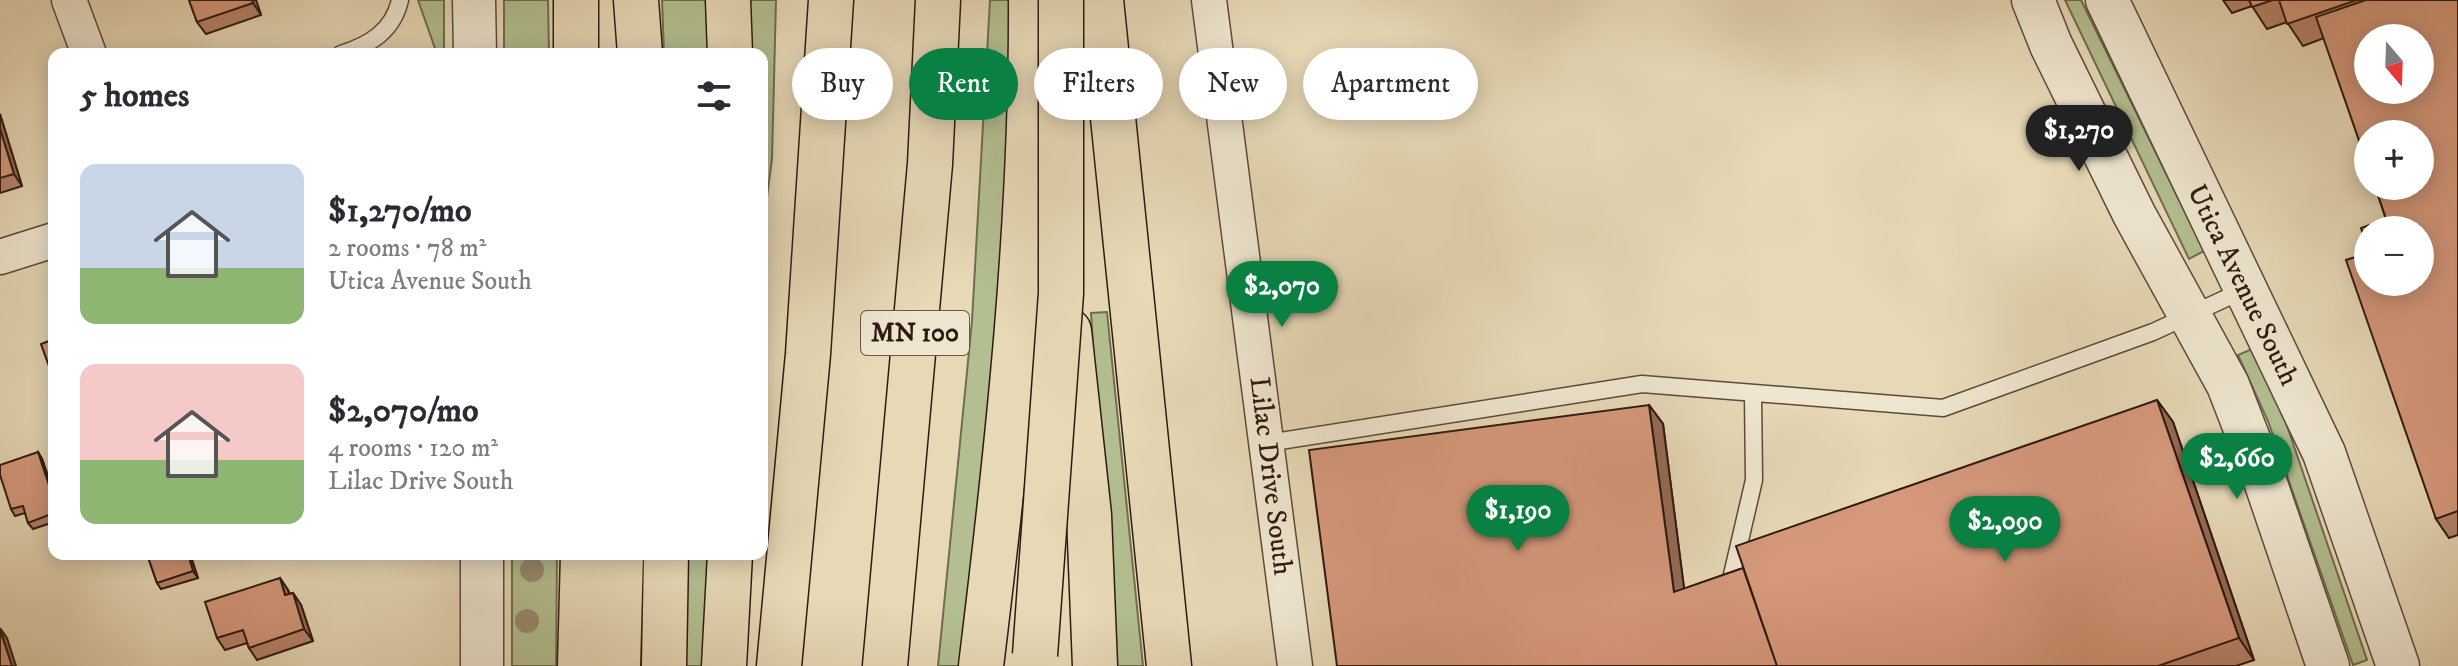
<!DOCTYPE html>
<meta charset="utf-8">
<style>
body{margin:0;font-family:"IM FELL DW Pica",serif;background:#f2f2f3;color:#2b2b33;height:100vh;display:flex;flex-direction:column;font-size:30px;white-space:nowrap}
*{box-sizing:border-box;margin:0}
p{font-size:26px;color:#7c7c81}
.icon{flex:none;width:44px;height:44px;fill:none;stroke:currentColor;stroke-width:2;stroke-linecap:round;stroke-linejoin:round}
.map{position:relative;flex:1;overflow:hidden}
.sheet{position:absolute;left:48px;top:48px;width:720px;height:512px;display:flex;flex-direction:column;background:#fff;border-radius:16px;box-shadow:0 4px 20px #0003}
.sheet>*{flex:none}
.hud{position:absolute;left:792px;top:48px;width:760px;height:72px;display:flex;gap:16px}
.needle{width:52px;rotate:161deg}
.controls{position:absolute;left:2354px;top:24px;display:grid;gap:16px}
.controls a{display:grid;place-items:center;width:80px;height:80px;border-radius:50%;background:#fff;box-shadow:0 4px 20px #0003;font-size:40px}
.price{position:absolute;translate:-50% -68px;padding:0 18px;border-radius:28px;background:#0b8043;color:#fff;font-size:26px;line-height:52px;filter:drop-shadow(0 2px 4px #0008)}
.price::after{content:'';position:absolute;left:50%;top:48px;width:24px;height:18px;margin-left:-12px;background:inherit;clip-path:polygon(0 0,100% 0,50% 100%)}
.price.selected{background:#222;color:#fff}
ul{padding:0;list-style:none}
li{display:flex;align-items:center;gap:24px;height:200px;padding:0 32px}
li span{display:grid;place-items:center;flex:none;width:224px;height:160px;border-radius:16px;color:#555}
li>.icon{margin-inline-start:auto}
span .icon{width:96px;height:96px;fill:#fffc;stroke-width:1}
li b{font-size:34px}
h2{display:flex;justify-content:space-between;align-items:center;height:96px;padding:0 32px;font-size:34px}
.pill{padding:0 28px;border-radius:36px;background:#fff;box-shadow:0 4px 20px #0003;font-size:28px;line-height:72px}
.pill.selected{background:#0b8043;color:#fff}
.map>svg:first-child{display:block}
.green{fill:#b3bf90;stroke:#716c52;stroke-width:2}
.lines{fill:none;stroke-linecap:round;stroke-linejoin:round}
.service-casing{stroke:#5d4a3c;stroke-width:19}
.minor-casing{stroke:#5d4a3c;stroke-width:37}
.tertiary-casing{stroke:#5d4a3c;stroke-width:45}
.motorway-casing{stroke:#2f1a13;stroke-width:47}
.service{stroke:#efe6d0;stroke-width:16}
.minor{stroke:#efe6d0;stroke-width:34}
.tertiary{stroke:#efe6d0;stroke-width:42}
.motorway{stroke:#e7d8b6;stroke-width:44}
.motorway-bridge-casing{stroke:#2f1a13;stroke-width:47;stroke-linecap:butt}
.motorway-bridge{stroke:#e7d8b6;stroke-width:44}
.tree{fill:#988b71}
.wall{fill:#b7836a;stroke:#2f1a13;stroke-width:2}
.shaded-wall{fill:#956a56;stroke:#2f1a13;stroke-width:2}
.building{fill:#d5987b;stroke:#2f1a13;stroke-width:2;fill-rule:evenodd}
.labels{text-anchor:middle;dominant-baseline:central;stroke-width:7;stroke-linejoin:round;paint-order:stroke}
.shield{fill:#efe6d0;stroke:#69574c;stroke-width:2}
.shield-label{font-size:26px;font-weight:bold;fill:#2f1a13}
.street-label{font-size:28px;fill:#2f1a13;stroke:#efe6d0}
</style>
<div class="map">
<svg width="2458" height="666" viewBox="0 0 2458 666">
<rect width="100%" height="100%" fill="#e7d8b6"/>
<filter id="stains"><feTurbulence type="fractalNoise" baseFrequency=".0025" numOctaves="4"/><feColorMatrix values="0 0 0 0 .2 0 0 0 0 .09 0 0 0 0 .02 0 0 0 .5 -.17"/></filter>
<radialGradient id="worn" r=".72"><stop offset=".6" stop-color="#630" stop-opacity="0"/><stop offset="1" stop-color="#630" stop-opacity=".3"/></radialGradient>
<!-- green -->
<path class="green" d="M418,0H444V54H437Z
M504,0H548L549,54H504Z
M662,0H710L712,54H664Z
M746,0H776L772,159L767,197L762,196V54H748Z
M990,0H1014L1000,321L965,666H938L972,321Z
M2065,0H2081L2204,251L2189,259Z
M1107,312L1143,666H1113L1091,313Z
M2252,349L2284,417L2367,660L2353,665L2268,421L2238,355Z
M512,554H557L556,666H512Z
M688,554H716L709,666H685Z"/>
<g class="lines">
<defs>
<path id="service" d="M341,54C370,45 393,31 400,0
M1268,443L1642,384L1943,408L2153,332L2246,289
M1731,579L1754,480L1753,394"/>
<path id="minor" d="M69,0L89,54
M1209,0L1295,666
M0,257L54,240"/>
<path id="tertiary" d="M474,0L475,54
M2033,0L2051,45L2134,214L2228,385L2264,478L2328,666
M2107,0L2324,453L2398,666
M482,554V666"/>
<path id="motorway" d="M576,0V54
M636,0L640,54
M728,0L730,54
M1101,0L1169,666
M1069,331L1089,515L1095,666
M580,666L583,554
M618,666L621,554
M664,666L666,554
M724,666L730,554
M779,666L808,354L831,0
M885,666L930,164L938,0
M981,666C1008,446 1032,222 1031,0"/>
</defs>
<!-- service casing -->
<use href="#service" class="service-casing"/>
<!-- minor casing -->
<use href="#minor" class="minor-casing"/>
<!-- tertiary casing -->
<use href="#tertiary" class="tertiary-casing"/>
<!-- motorway casing -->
<use href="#motorway" class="motorway-casing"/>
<!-- service -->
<use href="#service" class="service"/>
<!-- minor -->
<use href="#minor" class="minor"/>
<!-- tertiary -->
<use href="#tertiary" class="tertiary"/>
<!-- motorway -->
<use href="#motorway" class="motorway"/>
<defs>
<path id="motorway-bridge" d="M1035,655L1061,293V0"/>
</defs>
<!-- motorway-bridge casing -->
<use href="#motorway-bridge" class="motorway-bridge-casing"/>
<!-- motorway-bridge -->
<use href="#motorway-bridge" class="motorway-bridge"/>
</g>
<!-- trees -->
<g class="tree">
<circle cx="532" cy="570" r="12"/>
<circle cx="527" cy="621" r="12"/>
</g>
<!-- wall -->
<path class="wall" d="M189,0H256L261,15L206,34L197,22Z
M2223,0H2458V535L2449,538L2436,519L2368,253L2386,219L2324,38L2303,46L2287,22L2267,29L2252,6L2232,13Z
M0,114L22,186L0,193Z
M2157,400L2173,422L2254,660L2236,666H1337L1649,405L1663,424L1684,589L1743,568Z
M38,452L42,459L54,493V522L33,529L28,523L25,513L15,516L11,509Z
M147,554H190L198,578L161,589L157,583Z
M280,578L288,590L290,594L293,593L301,605L313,641L257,660L249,648L247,643L225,650L217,638Z"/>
<!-- shaded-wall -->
<path class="shaded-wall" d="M252,0H256L261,15L253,3Z
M0,114L22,186L14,174L0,129Z
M2157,400L2173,422L2254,660L2239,638Z
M1649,405L1663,424L1687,611L1674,592Z
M38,452L42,459L54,493V500Z
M188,554H190L198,578L193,571Z
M280,578L288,590L294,607L285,595Z
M293,593L301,605L313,641L304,629Z
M0,628L7,638L16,666H12Z"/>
<!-- building -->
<path class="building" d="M189,0H252L253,3L197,22Z
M2249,0H2273L2252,7Z
M2279,0H2357L2287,24Z
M2366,0H2458V511L2436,519L2346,260L2368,253V282H2420V230H2368V249L2361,228L2386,219L2375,186H2420V134H2368V166L2316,17ZM2368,38H2420V90H2368Z
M0,129L14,174L0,178Z
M54,339V380L41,344Z
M2157,400L2239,638L2158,666H1777L1736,546Z
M1649,405L1674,592L1743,568L1777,666H1337L1309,450Z
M38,452L54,500V513L28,523L23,506L11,509L0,475V465Z
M147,554H188L193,571L157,583Z
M280,578L285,595L293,593L304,629L249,648L243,630L217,638L205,602Z
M0,630L12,666H0Z"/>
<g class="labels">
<!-- shield labels -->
<rect class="shield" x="861" y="311" width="108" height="44" rx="6"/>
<g class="shield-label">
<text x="915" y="333">MN 100</text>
</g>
<!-- street labels -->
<g class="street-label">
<text transform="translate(2243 285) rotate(64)">Utica Avenue South</text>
<text transform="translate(1271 476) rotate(83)">Lilac Drive South</text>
</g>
</g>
<rect width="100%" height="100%" filter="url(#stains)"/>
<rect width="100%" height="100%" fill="url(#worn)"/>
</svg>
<div class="controls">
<a><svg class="needle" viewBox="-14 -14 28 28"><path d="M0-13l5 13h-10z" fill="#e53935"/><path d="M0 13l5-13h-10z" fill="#7c7c81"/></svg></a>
<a>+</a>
<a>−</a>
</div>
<b class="price selected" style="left:2079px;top:173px">$1,270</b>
<b class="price" style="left:1282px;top:329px">$2,070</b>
<b class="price" style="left:2237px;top:501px">$2,660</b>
<b class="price" style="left:1518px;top:553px">$1,190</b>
<b class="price" style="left:2005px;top:564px">$2,090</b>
<div class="hud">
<a class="pill">Buy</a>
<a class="pill selected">Rent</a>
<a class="pill">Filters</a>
<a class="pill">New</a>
<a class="pill">Apartment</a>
</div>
<section class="sheet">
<h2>5 homes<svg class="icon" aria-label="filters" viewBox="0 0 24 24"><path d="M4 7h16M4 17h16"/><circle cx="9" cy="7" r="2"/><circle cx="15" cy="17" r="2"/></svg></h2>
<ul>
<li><span style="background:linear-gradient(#c9d6e8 65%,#8fb573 0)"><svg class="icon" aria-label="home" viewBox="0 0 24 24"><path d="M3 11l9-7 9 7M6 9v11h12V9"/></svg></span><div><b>$1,270/mo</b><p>2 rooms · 78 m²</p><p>Utica Avenue South</p></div></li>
<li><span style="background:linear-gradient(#f6c9c9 60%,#8fb573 0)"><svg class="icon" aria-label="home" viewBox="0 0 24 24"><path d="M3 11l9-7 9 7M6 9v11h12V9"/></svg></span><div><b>$2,070/mo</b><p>4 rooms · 120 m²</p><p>Lilac Drive South</p></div></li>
</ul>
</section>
</div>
